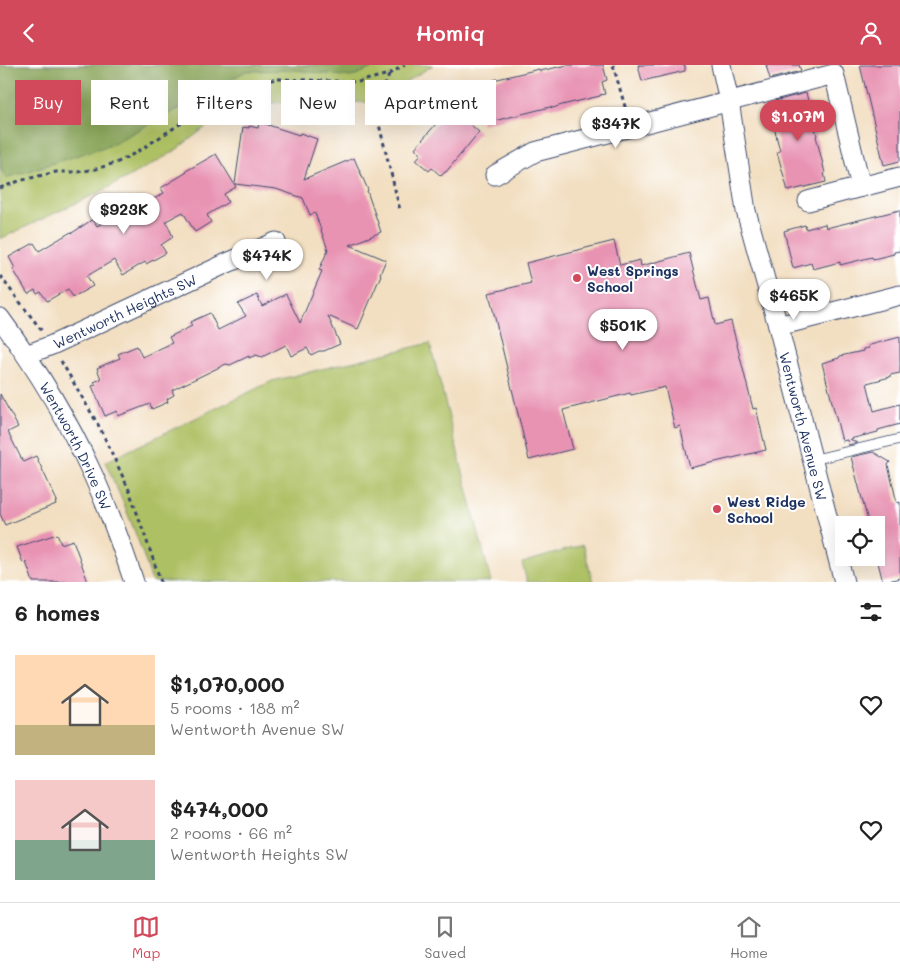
<!DOCTYPE html>
<meta charset="utf-8">
<style>
body{margin:0;font-family:Mali,sans-serif;background:#f6f6f6;color:#222;height:100vh;display:flex;flex-direction:column;font-size:19px;white-space:nowrap}
*{box-sizing:border-box;margin:0}
p{font-size:16px;color:#767676}
.icon{flex:none;width:28px;height:28px;fill:none;stroke:currentColor;stroke-width:2;stroke-linecap:round;stroke-linejoin:round}
.map{position:relative;height:517px;overflow:hidden}
.sheet{display:flex;flex-direction:column;background:#fff;flex:1}
.sheet>*{flex:none}
.hud{position:absolute;left:15px;top:15px;width:500px;height:45px;display:flex;gap:10px}
.controls{position:absolute;left:835px;top:451px;display:grid;gap:10px}
.controls a{display:grid;place-items:center;width:50px;height:50px;border-radius:0px;background:#fff;box-shadow:0 5px 20px #0002;font-size:25px}
.price{position:absolute;translate:-50% -42px;padding:0 11px;border-radius:18px;background:#fff;color:#222;font-size:16px;line-height:32px;filter:drop-shadow(0 1px 2px #0008)}
.price::after{content:'';position:absolute;left:50%;top:30px;width:15px;height:11px;margin-left:-8px;background:inherit;clip-path:polygon(0 0,100% 0,50% 100%)}
.price.selected{background:#d1495b;color:#fff}
ul{padding:0;list-style:none}
li{display:flex;align-items:center;gap:15px;height:125px;padding:0 15px}
li span{display:grid;place-items:center;flex:none;width:140px;height:100px;border-radius:0px;color:#555}
li>.icon{margin-inline-start:auto}
span .icon{width:60px;height:60px;fill:#fffc;stroke-width:1}
li b{font-size:21px}
h2{display:flex;justify-content:space-between;align-items:center;height:60px;padding:0 15px;font-size:21px}
.chip{padding:0 18px;border-radius:0px;background:#fff;box-shadow:0 5px 20px #0002;font-size:18px;line-height:45px}
.chip.selected{background:#d1495b;color:#fff}
header{display:flex;justify-content:space-between;align-items:center;height:65px;padding:0 15px;background:#d1495b;color:#fff;font-size:22px;font-weight:600}
.tab-bar{display:flex;justify-content:space-around;align-items:center;height:70px;border-top:1px solid #e0e0e0;background:#fff;font-size:14px;color:#767676}
.tab-bar a{display:grid;justify-items:center;gap:2px}
.tab-bar .selected{color:#d1495b}
.map>svg:first-child{display:block}
.green{fill:#adc064;stroke:#647861}
.forest{fill:#8aa65a;stroke:#526a5c}
.building{fill:#e893b2}
.lines{fill:none;stroke-linecap:round;stroke-linejoin:round}
.service-casing{stroke:#3b496d;stroke-width:11}
.minor-casing{stroke:#3b496d;stroke-width:21}
.path{stroke:#3b496d;stroke-width:3;stroke-dasharray:4 4;stroke-linecap:butt}
.service{stroke:#fff;stroke-width:9}
.minor{stroke:#fff;stroke-width:19}
.poi-dot{fill:#d1495b;stroke:#fff;stroke-width:2}
.labels{text-anchor:middle;dominant-baseline:central;stroke-width:4;stroke-linejoin:round;paint-order:stroke}
.poi-label{font-size:14px;font-weight:bold;fill:#1b2f5e;stroke:#fff;text-anchor:start}
.street-label{font-size:14px;fill:#1b2f5e;stroke:#fff}
</style>
<header><svg class="icon" aria-label="back" viewBox="0 0 24 24"><path d="M15 5l-7 7 7 7"/></svg>Homiq<svg class="icon" aria-label="person" viewBox="0 0 24 24"><circle cx="12" cy="8" r="4"/><path d="M4 21q1-7 8-7t8 7"/></svg></header>
<div class="map">
<svg width="900" height="517" viewBox="0 0 900 517">
<rect width="100%" height="100%" fill="#fff"/>
<filter id="ink" filterUnits="userSpaceOnUse"><feTurbulence type="fractalNoise" baseFrequency=".02" numOctaves="2"/><feDisplacementMap in="SourceGraphic" scale="10" xChannelSelector="R" yChannelSelector="G"/><feConvolveMatrix kernelMatrix="1 2 1 2 8 2 1 2 1" color-interpolation-filters="sRGB"/></filter>
<filter id="wash" filterUnits="userSpaceOnUse"><feTurbulence type="fractalNoise" baseFrequency=".0096" numOctaves="4" result="noise"/><feDisplacementMap in="SourceGraphic" scale="20" xChannelSelector="R" yChannelSelector="G"/><feGaussianBlur stdDeviation="1.12" result="paint"/><feColorMatrix in="noise" values="0 0 0 0 0 0 0 0 0 0 0 0 0 0 0 0 0 1.4 0 .05"/><feComposite in="paint" operator="in"/></filter>
<g filter="url(#wash)">
<rect width="100%" height="100%" fill="#f2dec0"/>
<!-- green -->
<path class="green" d="M0,0H433L375,37L257,38L211,58L172,88L104,125L0,174Z
M430,278L491,517H152C140,476 123,436 105,397L272,316Z
M583,480L593,517H527L522,498Z"/>
<!-- forest -->
<path class="forest" d="M0,0H380L351,12L296,5L246,6L204,30L110,80L6,113L0,102Z"/>
<g id="blocks">
<!-- building -->
<path class="building" d="M568,0H603L607,15L602,17L605,29L600,30V31L562,40L553,43L550,42L482,59L473,23L478,22L477,19L539,4L540,6Z
M638,0H685V6L642,16Z
M766,0H799L801,6L770,14Z
M860,0H900V96L884,100Z
M806,28L809,39H811L817,62H815L817,71H816L825,108H824L826,117L788,126L777,87L780,86L769,41L776,38L775,36Z
M451,42L479,67L446,107H445L441,111L432,103L429,106L416,95L421,89L415,83Z
M259,57L299,70L300,68L317,74L304,114L354,93L368,125L367,126L381,167L350,180L386,195L380,209L381,210L358,264L328,251L340,279L324,286H319L311,290L307,283L291,291L286,280L262,292L256,290L249,293V291L230,300L226,299L172,325L174,330L167,334L168,337L152,344L150,339L118,351L117,346L105,351L92,321L96,320L94,317L101,314L97,303L120,293L118,289L137,281L142,292L172,278L169,272L192,261L190,257L210,248L218,265L246,251L238,239L257,230L262,241L286,229L300,258L322,206L319,205L328,185L315,148L310,150L303,133L276,124L235,119L243,62L249,63V61L258,63Z
M216,89L236,122L224,129L228,137L207,150L211,157L195,167L183,147L166,156L173,172L161,180L166,188L146,199L145,197L123,210L114,195L87,211L93,221L73,232L68,224L47,236L41,227L37,229L35,225L28,229L13,204L15,203L9,192L34,178L39,186L71,167L72,168L93,154L97,161L135,140L137,144L164,128L161,123L187,107L186,106Z
M900,145V186L894,187V189L873,194L872,192L840,200V197L813,204L811,198L793,203L784,166L805,160L806,164L825,159L826,163Z
M614,176L620,200L640,195L641,201L689,188L701,235L709,233L715,260L731,256L753,344L756,343L766,385L690,403L680,361L675,363L665,322L631,330L630,328L563,345L573,384L529,395L489,228L531,218L526,198Z
M900,272V308L890,310V312L867,318L874,346L900,339V359L878,365V367L850,374L857,378L848,380L847,375L842,376L822,298L839,293L840,291L863,286V284L869,283L868,281L870,280Z
M0,329L18,362L8,367L23,397L36,391L57,436L55,437L56,439L5,460L0,449Z
M873,387L890,397L888,400L897,438L900,437V513L884,517H883L876,490V460H869L851,392Z
M57,469L61,479L73,475L88,517H33L26,497L23,498L17,482Z"/>
</g>
</g>
<g filter="url(#ink)">
<use href="#blocks" fill-opacity="0" stroke="#3b496d" stroke-width="1"/>
<g class="lines">
<defs>
<path id="service" d="M812,395L900,374"/>
<g id="minor">
<path id="s1" d="M721,0L729,36L746,146L778,261L844,517"/>
<path d="M495,110L535,87L834,9L861,122L808,136"/>
<path d="M861,122L900,112"/>
<path id="s2" d="M0,253C36,302 68,355 93,410C109,445 122,481 134,517"/>
<path d="M778,261L900,230"/>
<path id="s3" d="M26,290L52,280L225,199L276,177"/>
</g>
</defs>
<!-- service casing -->
<use href="#service" class="service-casing"/>
<!-- minor casing -->
<use href="#minor" class="minor-casing"/>
<!-- path -->
<path class="path" d="M613,0L626,45
M389,10L386,18L374,39L400,145
M0,123L19,116L39,111L56,107H77L96,104L118,97L137,87L223,31L240,22L255,17L279,14L358,17L389,9L405,0
M0,211L42,266
M61,296L100,363L129,425L161,517"/>
<!-- service -->
<use href="#service" class="service"/>
<!-- minor -->
<use href="#minor" class="minor"/>
</g>
</g>
<!-- markers -->
<g class="poi-dot">
<circle cx="577" cy="213" r="5"/>
<circle cx="717" cy="444" r="5"/>
</g>
<g class="labels">
<!-- poi labels -->
<g class="poi-label">
<text x="587" y="205">West Springs<tspan x="587" dy="16">School</tspan></text>
<text x="727" y="436">West Ridge<tspan x="727" dy="16">School</tspan></text>
</g>
<!-- street labels -->
<g class="street-label">
<text stroke="none"><textPath href="#s3" startOffset="108">Wentworth Heights SW</textPath></text>
<text stroke="none"><textPath href="#s1" startOffset="371">Wentworth Avenue SW</textPath></text>
<text stroke="none"><textPath href="#s2" startOffset="149">Wentworth Drive SW</textPath></text>
</g>
</g>
</svg>
<div class="controls">
<a><svg class="icon" aria-label="locate" viewBox="0 0 24 24"><circle cx="12" cy="12" r="6"/><path d="M12 2v4M12 18v4M2 12h4M18 12h4"/></svg></a>
</div>
<b class="price selected" style="left:798px;top:77px">$1.07M</b>
<b class="price" style="left:616px;top:84px">$347K</b>
<b class="price" style="left:124px;top:170px">$923K</b>
<b class="price" style="left:267px;top:216px">$474K</b>
<b class="price" style="left:794px;top:256px">$465K</b>
<b class="price" style="left:623px;top:286px">$501K</b>
<div class="hud">
<a class="chip selected">Buy</a>
<a class="chip">Rent</a>
<a class="chip">Filters</a>
<a class="chip">New</a>
<a class="chip">Apartment</a>
</div>
</div>
<section class="sheet">
<h2>6 homes<svg class="icon" aria-label="filters" viewBox="0 0 24 24"><path d="M4 7h16M4 17h16"/><circle cx="9" cy="7" r="2"/><circle cx="15" cy="17" r="2"/></svg></h2>
<ul>
<li><span style="background:linear-gradient(#ffd9b3 70%,#c2b280 0)"><svg class="icon" aria-label="home" viewBox="0 0 24 24"><path d="M3 11l9-7 9 7M6 9v11h12V9"/></svg></span><div><b>$1,070,000</b><p>5 rooms · 188 m²</p><p>Wentworth Avenue SW</p></div><svg class="icon" aria-label="heart" viewBox="0 0 24 24"><path d="M12 20l-8-8c-3-5 5-10 8-4 3-6 11-1 8 4z"/></svg></li>
<li><span style="background:linear-gradient(#f6c9c9 60%,#7fa58c 0)"><svg class="icon" aria-label="home" viewBox="0 0 24 24"><path d="M3 11l9-7 9 7M6 9v11h12V9"/></svg></span><div><b>$474,000</b><p>2 rooms · 66 m²</p><p>Wentworth Heights SW</p></div><svg class="icon" aria-label="heart" viewBox="0 0 24 24"><path d="M12 20l-8-8c-3-5 5-10 8-4 3-6 11-1 8 4z"/></svg></li>
</ul>
</section>
<nav class="tab-bar">
<a class="selected"><svg class="icon" aria-label="map" viewBox="0 0 24 24"><path d="M3 6l6-2 6 2 6-2v14l-6 2-6-2-6 2zM9 4v14M15 6v14"/></svg>Map</a>
<a><svg class="icon" aria-label="saved" viewBox="0 0 24 24"><path d="M7 4h10v16l-5-4-5 4z"/></svg>Saved</a>
<a><svg class="icon" aria-label="home" viewBox="0 0 24 24"><path d="M3 11l9-7 9 7M6 9v11h12V9"/></svg>Home</a>
</nav>
